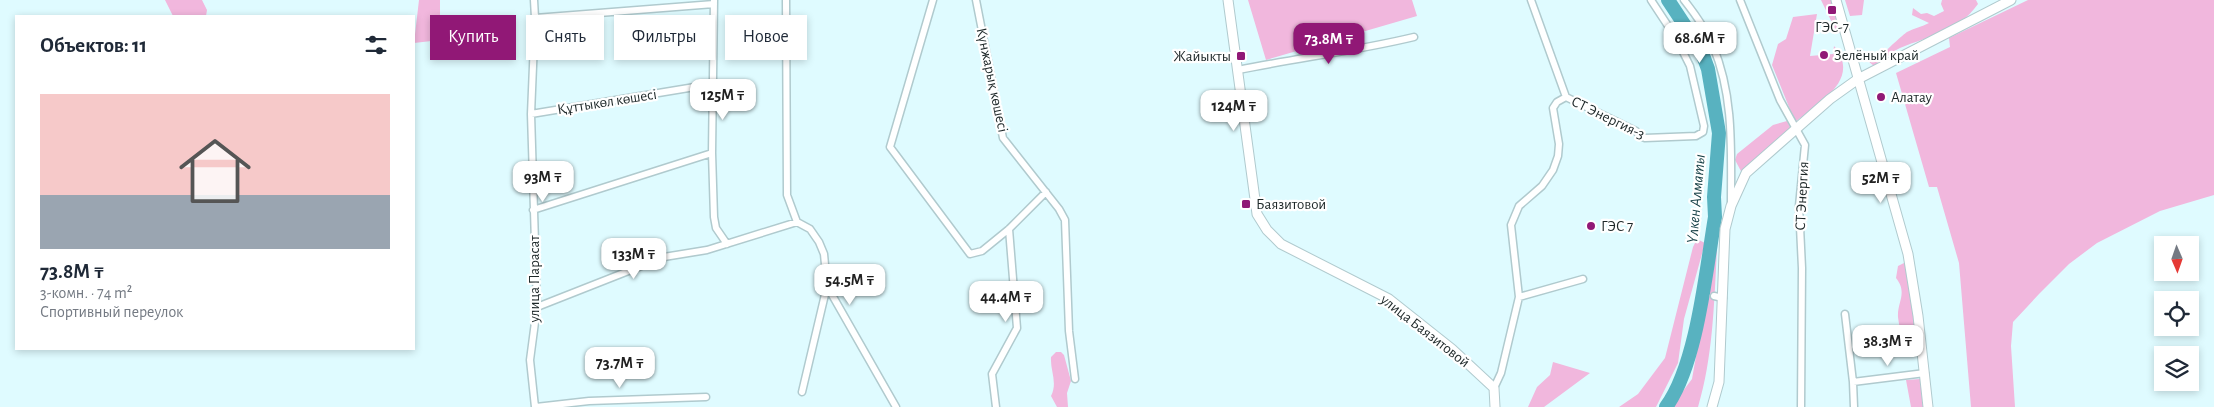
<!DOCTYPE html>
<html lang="ru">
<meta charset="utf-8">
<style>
body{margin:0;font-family:"Alegreya Sans",sans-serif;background:#f2f2f3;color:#1f2937;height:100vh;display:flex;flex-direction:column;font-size:19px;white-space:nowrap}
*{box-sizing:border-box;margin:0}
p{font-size:16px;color:#747a83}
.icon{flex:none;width:28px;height:28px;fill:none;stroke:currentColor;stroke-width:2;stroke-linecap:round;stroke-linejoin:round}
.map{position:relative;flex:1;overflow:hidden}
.details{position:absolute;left:15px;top:15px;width:400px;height:335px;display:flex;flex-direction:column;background:#fff;border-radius:0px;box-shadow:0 2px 8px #0003}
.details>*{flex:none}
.top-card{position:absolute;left:430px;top:15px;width:475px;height:45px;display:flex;gap:10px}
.needle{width:32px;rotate:178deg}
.controls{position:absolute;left:2154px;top:236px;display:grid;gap:10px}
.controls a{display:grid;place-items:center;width:45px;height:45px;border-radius:0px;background:#fff;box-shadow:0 2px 8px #0003;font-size:25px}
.price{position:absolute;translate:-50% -42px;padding:0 11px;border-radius:10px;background:#fff;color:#222;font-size:16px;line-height:32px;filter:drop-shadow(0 1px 2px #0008)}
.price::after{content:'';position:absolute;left:50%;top:30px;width:15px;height:11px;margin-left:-8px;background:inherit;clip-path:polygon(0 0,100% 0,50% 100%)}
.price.on{background:#911876;color:#fff}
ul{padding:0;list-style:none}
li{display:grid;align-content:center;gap:10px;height:265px;padding:0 25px}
li span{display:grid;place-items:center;height:155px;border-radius:0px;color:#555}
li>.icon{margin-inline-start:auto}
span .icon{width:90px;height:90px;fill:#fffc;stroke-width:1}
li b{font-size:21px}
h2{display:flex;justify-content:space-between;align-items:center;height:60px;padding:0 25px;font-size:21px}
.pill{padding:0 18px;border-radius:0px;background:#fff;box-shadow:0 2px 8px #0003;font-size:18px;line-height:45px}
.pill.on{background:#911876;color:#fff}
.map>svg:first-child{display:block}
.green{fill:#f1b7dd}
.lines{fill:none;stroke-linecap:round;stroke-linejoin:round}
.river{stroke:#58b2c0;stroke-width:14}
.street-casing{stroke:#b0cace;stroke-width:9}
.secondary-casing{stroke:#b0cace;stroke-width:11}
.street{stroke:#fff;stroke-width:6}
.secondary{stroke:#fff;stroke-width:9}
.poi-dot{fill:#911876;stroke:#fff;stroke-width:2}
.labels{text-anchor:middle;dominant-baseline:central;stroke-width:4.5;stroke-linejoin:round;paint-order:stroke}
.poi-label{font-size:15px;fill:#1d2728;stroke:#fff;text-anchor:start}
.street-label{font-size:15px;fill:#1d2728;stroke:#fff}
.water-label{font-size:16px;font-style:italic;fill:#184248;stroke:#fff}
</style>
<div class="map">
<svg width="2214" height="407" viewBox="0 0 2214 407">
<rect width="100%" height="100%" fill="#dffbff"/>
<!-- green -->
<path class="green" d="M165,0H202L207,10L206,16H173Z
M419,0H440V40L414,43Z
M1248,0H1412L1417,16L1266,60Z
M1821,0H1831L1842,35L1835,29Z
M1845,0H1864L1862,15L1850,16Z
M1942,0H1976L1978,4C1956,34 1931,35 1900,48C1891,52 1883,61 1874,66L1868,61L1872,56L1883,54C1884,52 1904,34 1907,32C1914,28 1922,27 1929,23L1912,15L1913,8L1921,14L1927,13L1934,16L1944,11L1941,4Z
M2028,0H2214V195L2160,211L2097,243L2069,264L2039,294L2013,322L2011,346L2015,407H1971L1959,263L1937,187H1929L1896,73L1950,47L1949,38Z
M1817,14L1810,56L1833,54L1834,46C1862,79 1819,103 1795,122L1772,65L1778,44L1786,39L1793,17Z
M1787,121L1791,129L1742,173L1735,160L1737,154L1773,125Z
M1718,233C1714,291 1715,350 1698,407H1671L1692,379Z
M1697,239L1705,243L1684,319L1678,363L1656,407H1619L1638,394L1665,358L1693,247Z
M1906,262L1918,345L1905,349C1903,339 1899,327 1898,317C1897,302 1908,293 1896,278L1898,266Z
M1056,352H1061L1064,355L1071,381L1067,393L1068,407H1057L1051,396C1058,382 1050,371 1051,357Z
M1553,362L1590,373L1544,407H1528L1537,387L1550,375Z
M1920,379L1923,407H1911L1906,380Z"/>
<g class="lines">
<!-- river -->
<path class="river" d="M1666,407C1697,365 1706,270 1715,217L1714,197L1719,133L1708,69L1701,50L1668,0"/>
<defs>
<path id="street" d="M534,0L535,18L531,114L537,307L530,360L535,407
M714,0L712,153L714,217L716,228L727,244
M786,0L787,195L797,222L810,229L819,242L824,254L827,286L896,407
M933,0L890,147L970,254L982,251L1009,229L1046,192
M976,0L1003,138L1059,209L1065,220L1069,331L1075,379
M1531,0L1566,97
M1684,0C1695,14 1706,29 1713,46C1734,96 1731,149 1731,202
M1740,0L1780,100L1805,145L1799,206L1802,268L1801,407
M535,18L714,4
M1238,70C1297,58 1356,51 1414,37
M531,114L713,84
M533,210L712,153
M1714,296L1723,298
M1519,297L1583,279
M537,307L664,257L707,250L797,222
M1845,314L1853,382L1854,407
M1853,382L1925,373
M1494,388L1501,373L1519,297L1511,225L1519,206L1542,186L1553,170L1558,156L1559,144L1553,108L1557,102L1566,97L1636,131L1640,136L1645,138L1696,136L1703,132L1704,126L1690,66L1676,38L1651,0
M802,392L827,286
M536,407L589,401L706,397
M996,407L992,374L1017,328L1009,229"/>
<path id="secondary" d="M1228,0L1257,214L1267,230L1281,244L1389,299L1452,349L1494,388L1495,407
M1836,0L1908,254L1918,316L1928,407
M1712,407L1719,382L1725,229L1731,206L1746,173L1830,99L1858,79L2011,0"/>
</defs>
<!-- street casing -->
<use href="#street" class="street-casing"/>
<!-- secondary casing -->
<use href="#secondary" class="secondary-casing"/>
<!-- street -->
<use href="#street" class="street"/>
<!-- secondary -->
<use href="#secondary" class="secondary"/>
</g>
<!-- markers -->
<g class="poi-dot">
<rect x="1827" y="5" width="10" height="10" rx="2.5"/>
<circle cx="1824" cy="55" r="5"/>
<rect x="1236" y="51" width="10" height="10" rx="2.5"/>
<circle cx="1881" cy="97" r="5"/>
<rect x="1241" y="199" width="10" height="10" rx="2.5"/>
<circle cx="1591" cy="226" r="5"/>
</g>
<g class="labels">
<!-- poi labels -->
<g class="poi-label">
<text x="1832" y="27" text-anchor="middle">ГЭС-7</text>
<text x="1834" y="55">Зелёный край</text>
<text x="1231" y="56" text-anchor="end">Жайыкты</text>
<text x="1891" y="97">Алатау</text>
<text x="1256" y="204">Баязитовой</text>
<text x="1601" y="226">ГЭС 7</text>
</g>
<!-- street labels -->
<g class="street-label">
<text transform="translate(992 80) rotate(78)">Күнжарық көшесі</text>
<text transform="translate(607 102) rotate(-9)">Құттыкөл көшесі</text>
<text transform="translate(1608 118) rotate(26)">СТ Энергия-3</text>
<text transform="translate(1802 196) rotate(-87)">СТ Энергия</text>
<text transform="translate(534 279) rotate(-90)">улица Парасат</text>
<text transform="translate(1425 331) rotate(38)">улица Баязитовой</text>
</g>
<!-- water labels -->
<g class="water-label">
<text transform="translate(1696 199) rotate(-85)">Үлкен Алматы</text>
</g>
</g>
</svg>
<div class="controls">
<a><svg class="needle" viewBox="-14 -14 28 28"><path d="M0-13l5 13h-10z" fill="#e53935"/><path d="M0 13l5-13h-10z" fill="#747a83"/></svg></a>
<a><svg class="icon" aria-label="locate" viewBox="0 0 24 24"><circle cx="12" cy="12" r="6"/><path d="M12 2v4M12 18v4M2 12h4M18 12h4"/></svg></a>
<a><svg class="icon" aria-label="layers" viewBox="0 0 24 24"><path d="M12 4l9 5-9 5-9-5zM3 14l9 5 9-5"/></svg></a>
</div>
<b class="price" style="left:1700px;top:64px">68.6M ₸</b>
<b class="price on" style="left:1329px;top:65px">73.8M ₸</b>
<b class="price" style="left:723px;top:121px">125M ₸</b>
<b class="price" style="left:1234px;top:132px">124M ₸</b>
<b class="price" style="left:543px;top:203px">93M ₸</b>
<b class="price" style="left:1881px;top:204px">52M ₸</b>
<b class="price" style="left:634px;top:280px">133M ₸</b>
<b class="price" style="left:850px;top:306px">54.5M ₸</b>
<b class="price" style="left:1006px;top:323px">44.4M ₸</b>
<b class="price" style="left:1888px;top:367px">38.3M ₸</b>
<b class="price" style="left:620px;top:389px">73.7M ₸</b>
<div class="top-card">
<a class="pill on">Купить</a>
<a class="pill">Снять</a>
<a class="pill">Фильтры</a>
<a class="pill">Новое</a>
</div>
<section class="details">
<h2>Объектов: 11<svg class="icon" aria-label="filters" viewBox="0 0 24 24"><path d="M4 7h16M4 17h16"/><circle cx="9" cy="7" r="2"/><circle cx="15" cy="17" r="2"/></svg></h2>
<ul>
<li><span style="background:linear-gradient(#f6c9c9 65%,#9aa5b1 0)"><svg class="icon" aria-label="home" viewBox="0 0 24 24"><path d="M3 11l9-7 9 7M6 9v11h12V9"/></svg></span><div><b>73.8M ₸</b><p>3-комн. · 74 m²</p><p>Спортивный переулок</p></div></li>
</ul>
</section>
</div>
